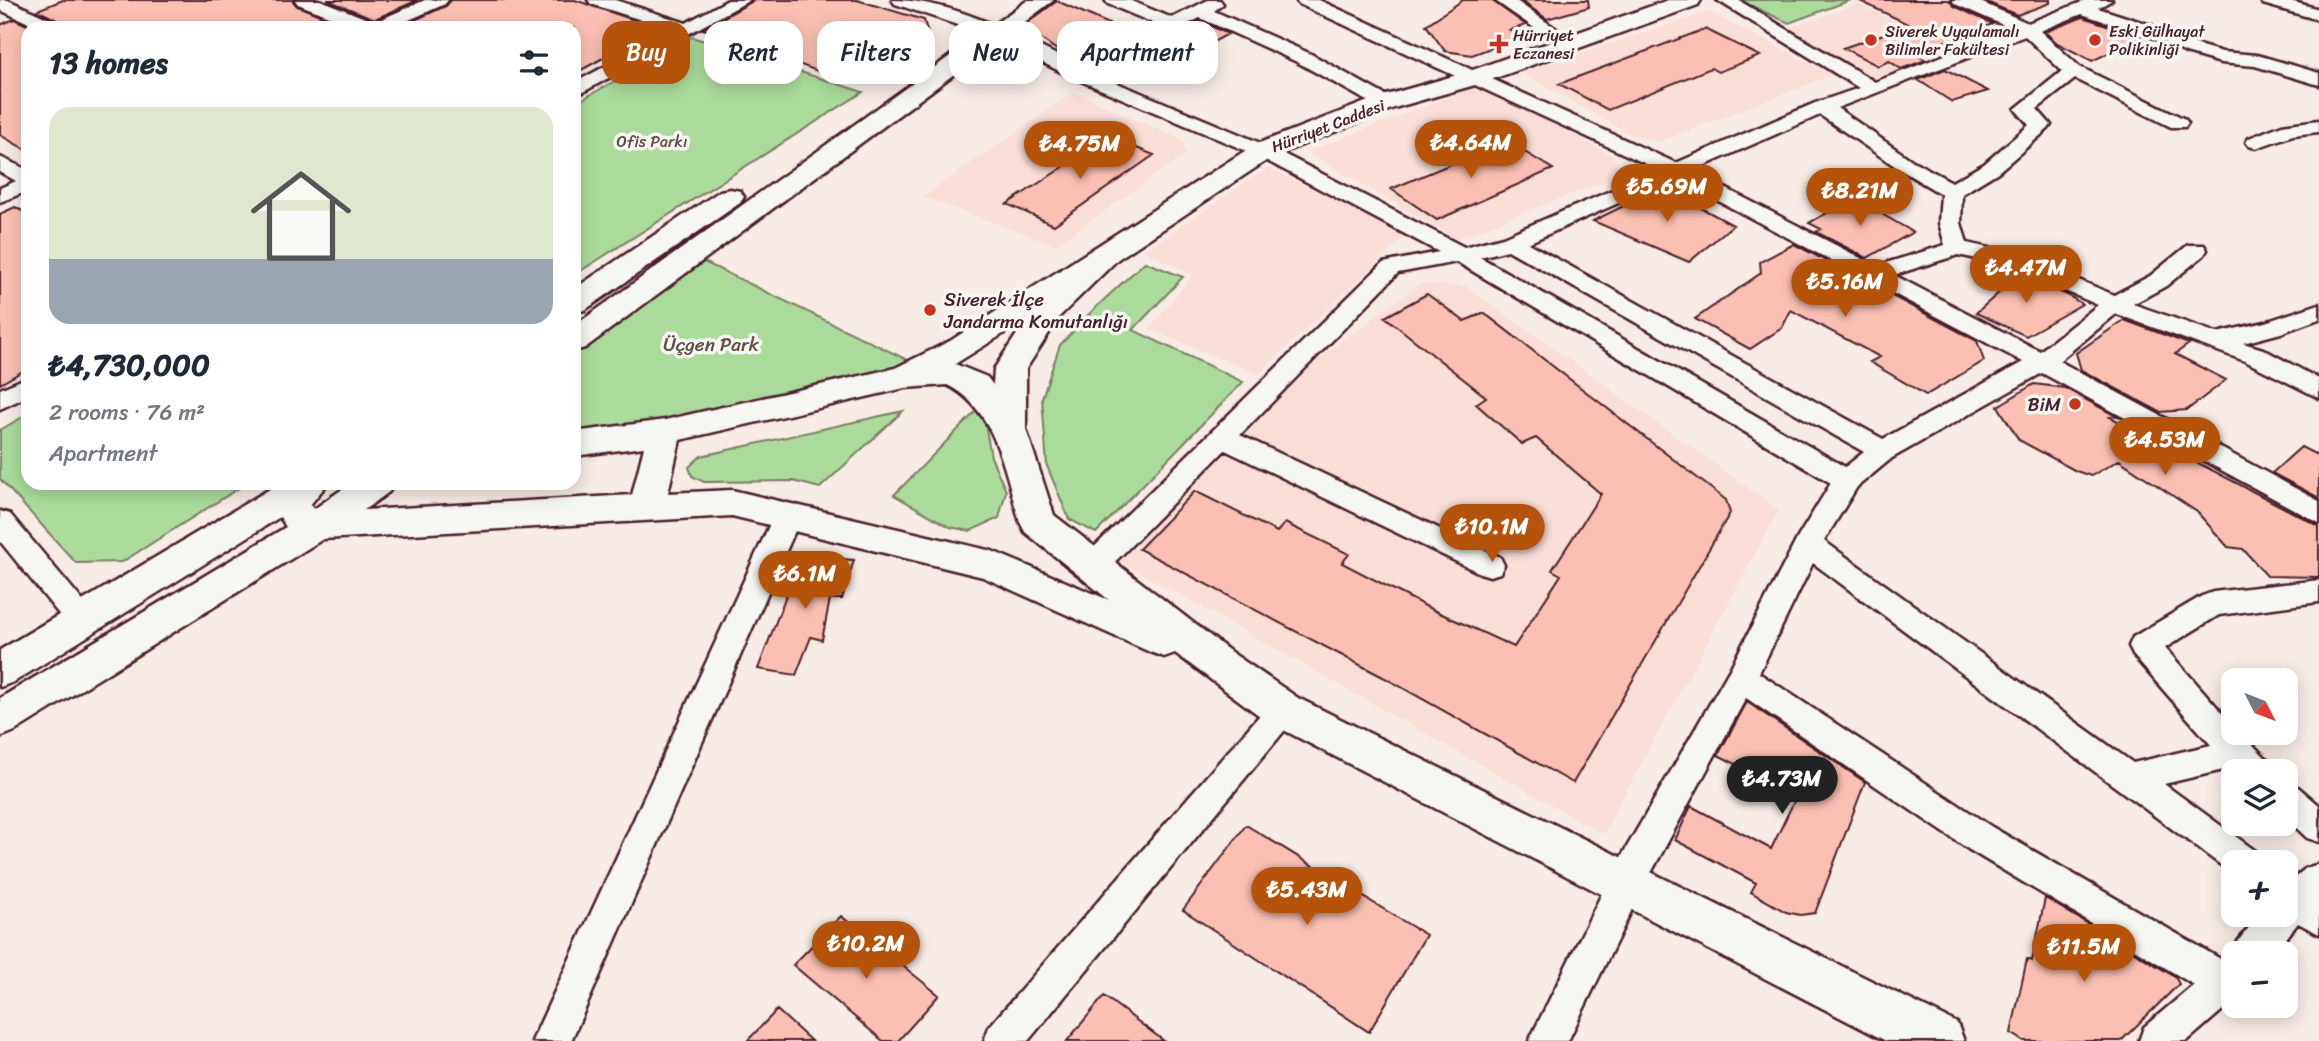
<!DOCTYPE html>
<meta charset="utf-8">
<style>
body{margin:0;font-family:Sriracha,sans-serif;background:#f2f2f3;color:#1f2937;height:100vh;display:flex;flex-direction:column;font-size:26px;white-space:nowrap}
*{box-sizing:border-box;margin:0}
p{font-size:23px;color:#747a83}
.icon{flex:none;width:38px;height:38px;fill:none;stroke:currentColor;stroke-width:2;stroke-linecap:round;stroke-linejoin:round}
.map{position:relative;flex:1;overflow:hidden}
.sheet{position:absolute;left:21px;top:21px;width:560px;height:469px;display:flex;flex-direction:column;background:#fff;border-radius:21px;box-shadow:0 4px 18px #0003}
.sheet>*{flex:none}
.hud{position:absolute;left:602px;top:21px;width:665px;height:63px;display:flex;gap:14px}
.needle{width:46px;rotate:132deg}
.tools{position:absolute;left:2221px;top:668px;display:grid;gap:14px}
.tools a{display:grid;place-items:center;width:77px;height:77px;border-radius:14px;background:#fff;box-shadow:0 4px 18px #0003;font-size:35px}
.price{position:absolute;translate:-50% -60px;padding:0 16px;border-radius:24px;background:#b45309;color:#fff;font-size:23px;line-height:46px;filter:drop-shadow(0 2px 4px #0008)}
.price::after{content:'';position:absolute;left:50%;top:42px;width:21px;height:16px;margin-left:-10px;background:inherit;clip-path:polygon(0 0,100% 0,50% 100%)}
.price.active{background:#222;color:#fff}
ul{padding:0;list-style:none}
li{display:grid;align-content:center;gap:14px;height:371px;padding:0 28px}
li span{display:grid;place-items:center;height:217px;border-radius:21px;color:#555}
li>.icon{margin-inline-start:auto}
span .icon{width:126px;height:126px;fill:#fffc;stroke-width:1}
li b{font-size:30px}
h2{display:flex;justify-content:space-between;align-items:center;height:84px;padding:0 28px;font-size:30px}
.pill{padding:0 24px;border-radius:21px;background:#fff;box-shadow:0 4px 18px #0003;font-size:24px;line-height:63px}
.pill.active{background:#b45309;color:#fff}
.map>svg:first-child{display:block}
.built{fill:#f8ded6}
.green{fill:#abdb9b;stroke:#7a7d63;stroke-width:2}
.building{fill:#fbc0b3;stroke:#4a1f2b;stroke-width:2}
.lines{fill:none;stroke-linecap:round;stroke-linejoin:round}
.minor-casing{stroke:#4a1f2b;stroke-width:5}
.major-casing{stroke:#4a1f2b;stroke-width:5}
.minor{fill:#f6f6f2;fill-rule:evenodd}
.major{fill:#f6f6f2;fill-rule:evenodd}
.poi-dot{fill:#c8321e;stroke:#f6f6f2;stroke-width:2.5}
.labels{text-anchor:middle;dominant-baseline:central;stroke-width:7;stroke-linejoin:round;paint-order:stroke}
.far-poi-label{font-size:16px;fill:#4a1f2b;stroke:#f6f6f2;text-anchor:start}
.far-street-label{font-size:16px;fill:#4a1f2b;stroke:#f6f6f2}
.far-park-label{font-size:16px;fill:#624e47;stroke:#f6f6f2}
.poi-label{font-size:19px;fill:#4a1f2b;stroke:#f6f6f2;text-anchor:start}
.park-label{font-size:19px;fill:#624e47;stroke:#f6f6f2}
</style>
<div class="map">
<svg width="2319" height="1041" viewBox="0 0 2319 1041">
<rect width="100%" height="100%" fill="#f7ebe5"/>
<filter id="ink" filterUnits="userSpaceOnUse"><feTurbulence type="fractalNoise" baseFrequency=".0143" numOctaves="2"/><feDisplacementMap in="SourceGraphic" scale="14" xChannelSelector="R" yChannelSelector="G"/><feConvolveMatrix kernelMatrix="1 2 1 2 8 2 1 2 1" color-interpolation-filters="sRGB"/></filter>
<g filter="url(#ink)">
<!-- built -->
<path class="built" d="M1857,4L1962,51L1878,82L1784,30Z
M1709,12L1833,75L1658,142L1632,135L1521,73Z
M1482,84L1614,157L1619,175L1456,239L1307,152Z
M1074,92L1182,140L1186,154L1056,245L922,197Z
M1268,168L1407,234L1258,374L1149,329L1193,275L1144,251Z
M1420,284L1466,286L1779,510L1603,834L1120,561L1318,359Z"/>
<!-- green -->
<path class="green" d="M1739,0H1851L1789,23Z
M692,37L863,92L574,275V104Z
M704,262L914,363L885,379L574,444V355Z
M1145,262L1183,277L1133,330L1243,382L1096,533L1069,519L1047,466L1042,398L1060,345L1094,309Z
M982,405L991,457L1006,491L999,518L970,531L950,527L894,495Z
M903,411L820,488L793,481L704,482L692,476L689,467L701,456Z
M28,414V483H247L122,562L76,563L0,479V430Z"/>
<!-- building -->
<path class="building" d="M63,0H292L297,6L352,28H66L61,22L37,10Z
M327,0H418L375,19Z
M451,0H575L658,28L574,74V28H397L446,6Z
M755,0H857L924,20L928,34L847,82L703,29Z
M1463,0H1491L1526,25L1510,30L1523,36L1472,55L1445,51L1426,25Z
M1520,0H1588L1589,7L1547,19Z
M1858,0H1949L1954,6L1993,24L1913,53L1926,60L1901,69L1889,61L1878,66L1843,48L1910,25Z
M1982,0H2050V3L2017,15Z
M1057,1L1127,32L1093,52L1068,58L1023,26Z
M2083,17L2142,37L2092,61L2057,43L2045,32Z
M14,19L34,28H28V151L0,135V25Z
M1200,21L1228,34L1206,46L1176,33Z
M1705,29L1760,56L1718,72L1711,68L1608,110L1559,84Z
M1945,69L1988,91L1952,102L1918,80Z
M1109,137L1154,155L1054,225L1007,204Z
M1506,141L1553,169L1437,220L1391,189Z
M1666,189L1733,225L1689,262L1593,221L1652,192Z
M1854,198L1913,232L1867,258L1816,232L1821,229L1809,223Z
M15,207L28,214V368L0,384V214Z
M1794,244L1977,341L1984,361L1926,395L1870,362L1880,357L1791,310L1782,328L1750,349L1695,319L1761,273L1760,262Z
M2019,274L2067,295L2082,304L2026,336L1976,313L2002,290L1991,281Z
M1427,294L1464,321L1484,313L1726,500L1730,513L1573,783L1383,677L1139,549L1195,491L1277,532L1285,523L1349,554L1342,563L1433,610L1514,647L1561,575L1552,570L1601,494L1536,438L1522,444L1476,404L1486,397L1385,317Z
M2124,320L2189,344L2175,354L2226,380L2187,410L2160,412L2081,370L2076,353Z
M2034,384L2065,388L2116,416L2110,417L2319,526V577L2267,576L2243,549L2228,547L2197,512L2119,460L2091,476L2076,471L2019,440L1998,406Z
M2301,447L2319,456V498L2272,473Z
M801,556L854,560L842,599H830L822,640L811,637L796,675L758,669Z
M1747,702L1865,782L1815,913L1800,915L1786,912L1751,892L1756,883L1675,840L1691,806L1771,849L1797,795L1718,755Z
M1246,825L1426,935L1369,1032L1183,910Z
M2045,898L2175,977L2179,984L2121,1041H2024L2011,1033L2027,959L2032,961Z
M841,916L939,995L898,1041H883L793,965Z
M1104,996L1164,1041H1067Z
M777,1010L811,1041H747Z"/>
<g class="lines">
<defs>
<path id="minor" d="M0,0H8L60,24L63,28H40L0,10Z
M295,0H320L375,22L425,0H448L445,4L391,28H359L298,4Z
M588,0H615L686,23L728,0H750L574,97V83L673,30L591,4Z
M892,0C955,0 1021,37 1076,65L1158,25L1108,4L1105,0H1129L1172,18L1208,0H1220L1223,4L1214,11L1311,54L1392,99L1395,103L1392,107H1378L1297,62L1200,18L1091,72L1270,147L1464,247L1503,237L1659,170L1299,4L1296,0H1319L1676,163L1815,103L1859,88L1717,0H1738L1875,82L2012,29L1955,4L1952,0H1976L2028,23L2087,0H2112L2098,8L2166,30L2198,45L2222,52L2257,55L2319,73V85L2255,66L2221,63L2186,53L2154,38L2082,14L2040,31L2080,67L2185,119L2188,123L2185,127H2171L2075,79L2037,109L2051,125L2048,129L1998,172L1962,194L1961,223L1967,243L2020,255L2114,295L2150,276L2188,245H2204L2207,250L2204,255L2166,286L2133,304L2217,333L2265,322L2319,304V319L2281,333L2243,343L2263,349L2319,379V398L2245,361L2116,314L2059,361L2319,501V523L2042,373L1892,458L1857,487L1824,541L2133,763L2211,745L2133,655L2129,646L2133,637L2202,596L2213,592L2319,580V602L2219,615L2165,648L2233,725V733H2241L2270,762L2274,772H2236L2232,768L2164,784L2257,852L2262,863H2233V874L1813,563L1759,673L1992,827L2224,961L2233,958V1001L2187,1041H2139L2144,1027L2194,985L1968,849L1746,698L1639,895L1568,1041H1529L1613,871L1730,669L1798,537L1831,483L1457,262L1398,273L1240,435L1500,557L1504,565L1500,573L1490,576L1480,573L1225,450L1102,575L1092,578L1082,575L1078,567L1082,559L1383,263L1439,252L1256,155L1069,76L990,36L895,4ZM2025,36L2062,71L2015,109L2029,125L1984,164L1952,182L1913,161L1837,108ZM1820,115L1899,169L1941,194L1939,223L1945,245L1876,266L1692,171ZM1675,178L2023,362L1883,439L1528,243ZM1508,250L1864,452L1845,467L1480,257ZM1958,255L2005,265L2098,305L2040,351L1894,275Z
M1494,0H1515L1578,44L1575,48H1563Z
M2260,0H2287L2319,9V20L2263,4Z
M2319,120V132L2293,135L2256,148L2249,146L2246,142L2249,138L2282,125Z
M0,157L28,170V191L0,202V188L16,181L0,172Z
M28,377V396L0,409V389Z
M788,505L798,508L802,515L571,1041H532L774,515L778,508Z
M0,511L10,514L92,612L96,620L92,628L81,632L70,628L0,541Z
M1283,697L1294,701L1299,710L1294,719L1028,1041H984L989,1027L1272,701Z
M2286,782L2298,787L2319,805V842L2307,838L2286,818Z
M2319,864V934L2298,923L2274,954L2233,955L2238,941L2259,915H2286V877L2293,879L2306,868Z"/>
<path id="major" d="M1028,0H1054L585,348L574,351V326Z
M1668,0H1701L1698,5L1482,83L1394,108L1272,157L1118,259L1060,316L1026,369V429L1054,515L1231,652L1298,698L1957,1023L1964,1041H1886L1268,722L1175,653L1164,657L1150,652L983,577L732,516L323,539L15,731L0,737V698L286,527L280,517L14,682L0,687V650L280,483H328L310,505L314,509L351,483H394L389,492L364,510L632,495L644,447L574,456V432L665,420L895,368L950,341L1254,145L1376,98L1464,73ZM1027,319L994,369L993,385L987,377L955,364ZM947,385C997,409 1005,474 1020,522L1025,532L1109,600L992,551L732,490L668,493L680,440L905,388Z
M730,189L740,191L744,197L740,203L585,310L574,312V289L720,191Z"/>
</defs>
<!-- minor casing -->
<use href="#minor" class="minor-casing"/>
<!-- major casing -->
<use href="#major" class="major-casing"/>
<!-- minor -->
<use href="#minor" class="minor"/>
<!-- major -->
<use href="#major" class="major"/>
</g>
</g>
<!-- markers -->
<g class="poi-dot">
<circle cx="1871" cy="40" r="7"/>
<circle cx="2095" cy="40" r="7"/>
<path d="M1495.5 33.5h7v7h7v7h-7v7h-7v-7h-7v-7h7z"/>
<circle cx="930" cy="310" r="7"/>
<circle cx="2075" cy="404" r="7"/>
</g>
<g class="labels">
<!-- far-poi labels -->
<g class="far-poi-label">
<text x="1885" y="31">Siverek Uygulamalı<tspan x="1885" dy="18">Bilimler Fakültesi</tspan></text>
<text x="2109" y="31">Eski Gülhayat<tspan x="2109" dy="18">Polikinliği</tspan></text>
<text x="1513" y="35">Hürriyet<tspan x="1513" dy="18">Eczanesi</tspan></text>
</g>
<!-- far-street labels -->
<g class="far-street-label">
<text transform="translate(1328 126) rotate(-21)">Hürriyet Caddesi</text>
</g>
<!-- far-park labels -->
<g class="far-park-label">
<text x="652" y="141">Ofis Parkı</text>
</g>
<!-- poi labels -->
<g class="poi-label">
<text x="944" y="299">Siverek İlçe<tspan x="944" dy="22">Jandarma Komutanlığı</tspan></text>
<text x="2061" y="404" text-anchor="end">BiM</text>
</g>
<!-- park labels -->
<g class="park-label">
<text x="711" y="344">Üçgen Park</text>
</g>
</g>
</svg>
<div class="tools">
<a><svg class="needle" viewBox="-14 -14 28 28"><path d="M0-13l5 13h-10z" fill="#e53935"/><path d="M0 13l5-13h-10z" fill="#747a83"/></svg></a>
<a><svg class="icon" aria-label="layers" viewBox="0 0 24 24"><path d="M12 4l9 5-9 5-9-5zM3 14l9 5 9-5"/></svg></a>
<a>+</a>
<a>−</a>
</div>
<b class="price" style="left:1471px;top:180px">₺4.64M</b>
<b class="price" style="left:1080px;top:181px">₺4.75M</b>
<b class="price" style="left:1667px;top:224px">₺5.69M</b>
<b class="price" style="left:1860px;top:228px">₺8.21M</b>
<b class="price" style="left:2026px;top:305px">₺4.47M</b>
<b class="price" style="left:1845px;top:319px">₺5.16M</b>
<b class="price" style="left:2165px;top:477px">₺4.53M</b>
<b class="price" style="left:1492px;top:564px">₺10.1M</b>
<b class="price" style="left:805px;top:611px">₺6.1M</b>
<b class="price active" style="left:1782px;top:816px">₺4.73M</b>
<b class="price" style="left:1307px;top:927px">₺5.43M</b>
<b class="price" style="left:866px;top:981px">₺10.2M</b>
<b class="price" style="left:2084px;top:984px">₺11.5M</b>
<div class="hud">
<a class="pill active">Buy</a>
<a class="pill">Rent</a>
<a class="pill">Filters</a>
<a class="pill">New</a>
<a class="pill">Apartment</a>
</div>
<section class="sheet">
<h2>13 homes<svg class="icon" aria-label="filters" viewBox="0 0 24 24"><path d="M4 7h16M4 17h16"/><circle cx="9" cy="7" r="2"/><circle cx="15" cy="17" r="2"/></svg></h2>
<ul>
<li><span style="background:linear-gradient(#dfe7d0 70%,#9aa5b1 0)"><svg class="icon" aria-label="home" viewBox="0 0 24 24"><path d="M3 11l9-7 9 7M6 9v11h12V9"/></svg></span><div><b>₺4,730,000</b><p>2 rooms · 76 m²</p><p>Apartment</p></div></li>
</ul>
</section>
</div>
